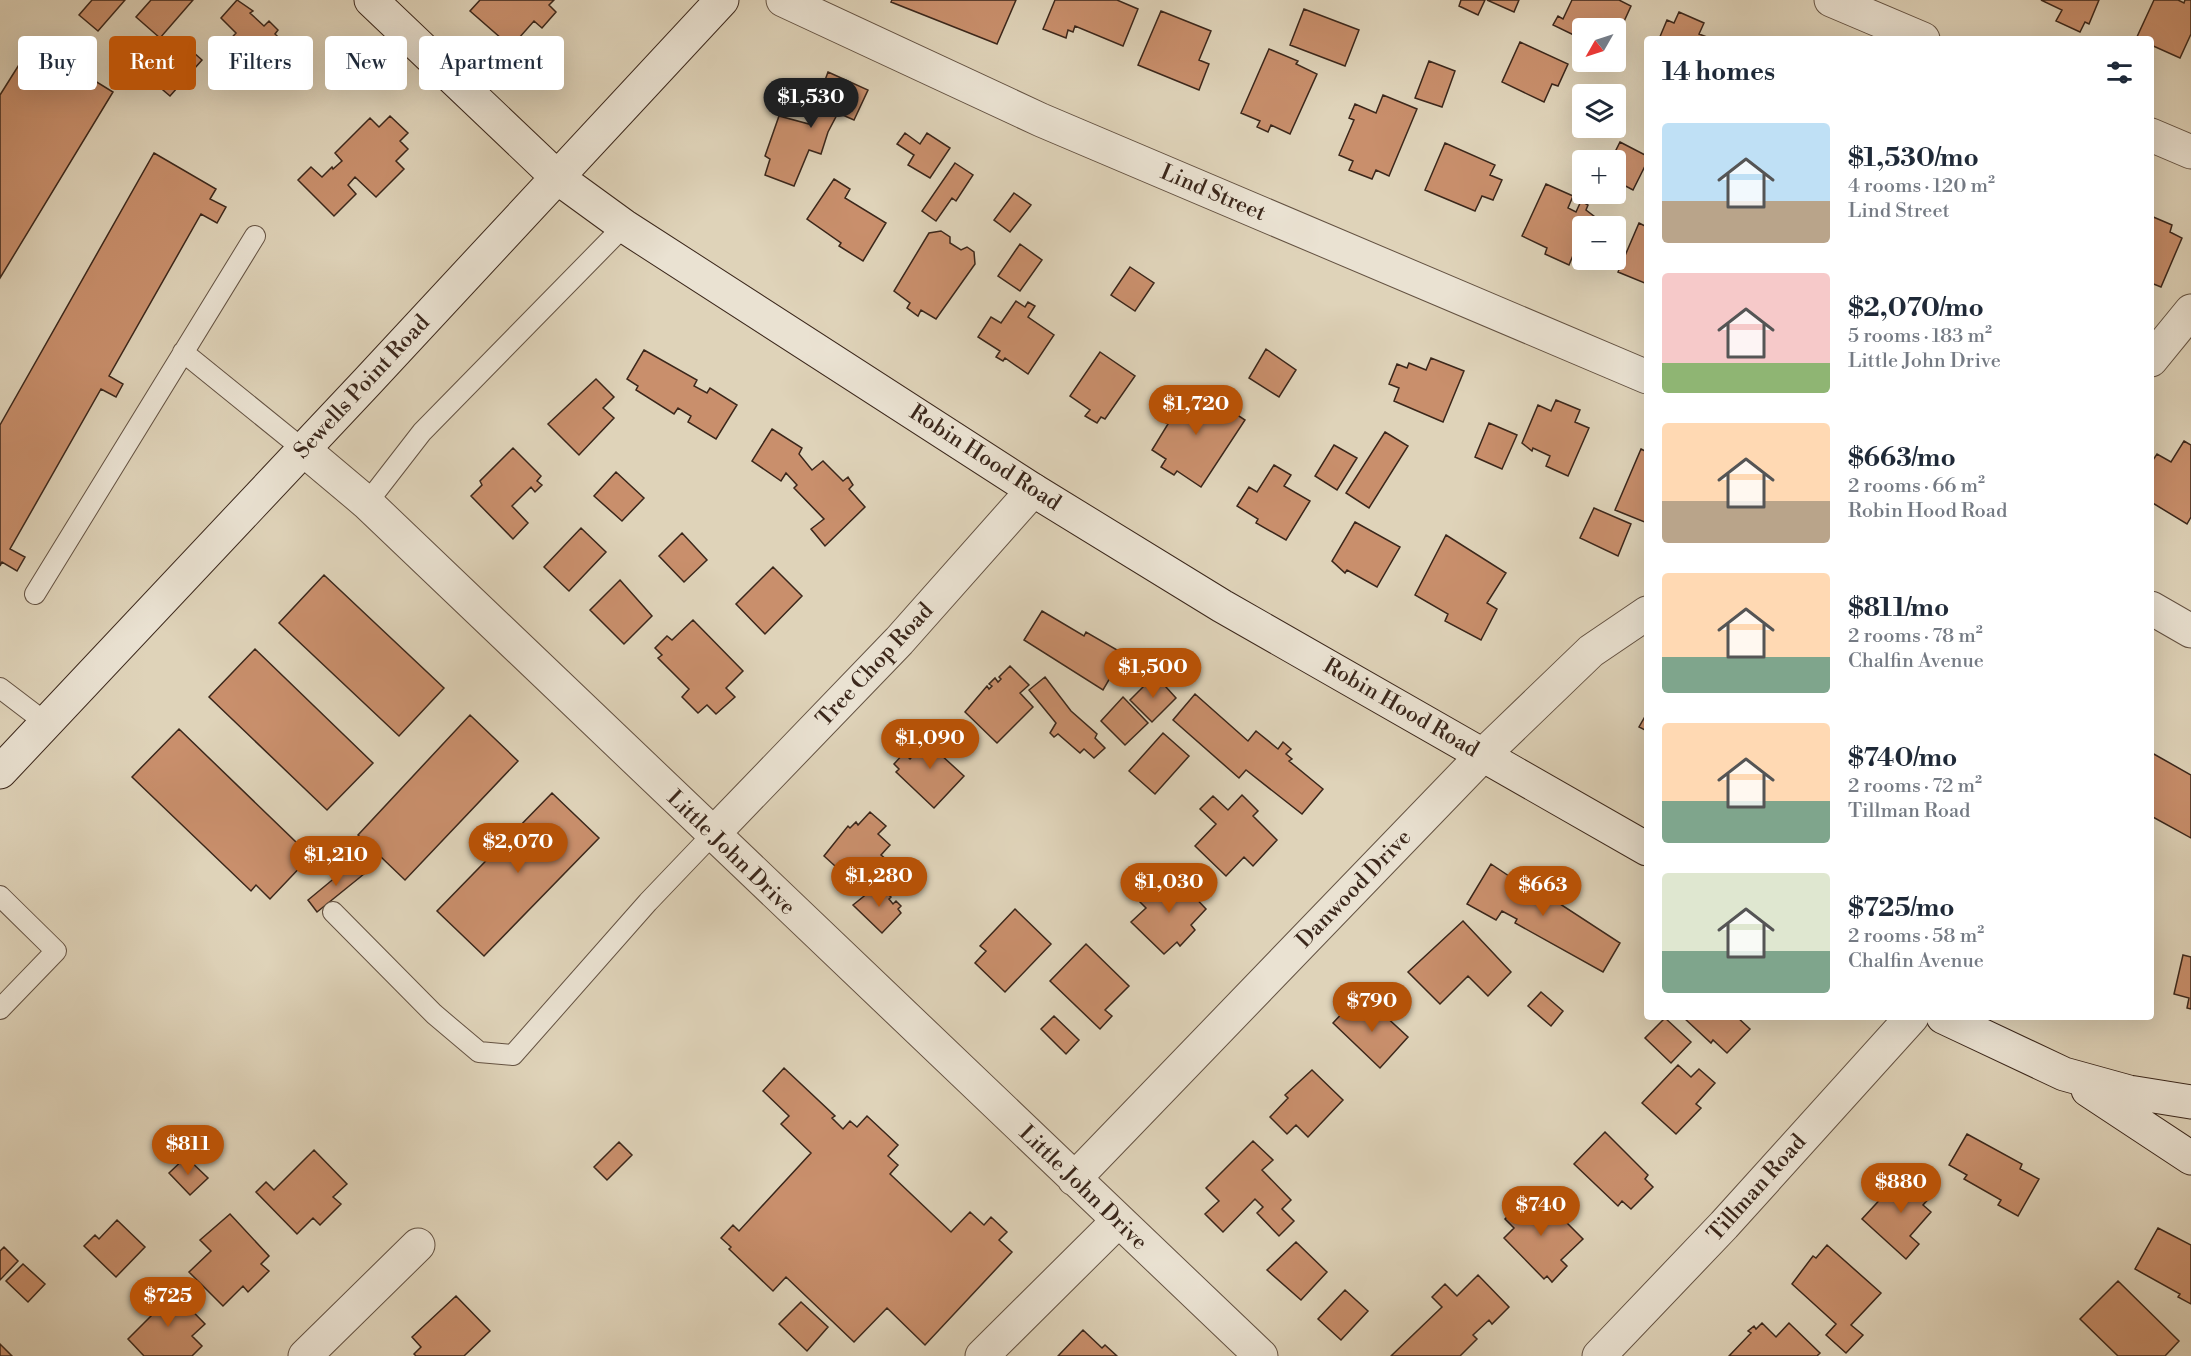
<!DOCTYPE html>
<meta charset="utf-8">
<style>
body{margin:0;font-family:"Libre Bodoni",serif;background:#f2f2f3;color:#1f2937;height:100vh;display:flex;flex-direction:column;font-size:22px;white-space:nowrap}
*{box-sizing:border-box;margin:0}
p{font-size:20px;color:#747a83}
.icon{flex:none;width:33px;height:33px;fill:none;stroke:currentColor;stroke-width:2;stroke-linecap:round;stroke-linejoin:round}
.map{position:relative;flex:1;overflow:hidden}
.sheet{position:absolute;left:1644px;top:36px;width:510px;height:984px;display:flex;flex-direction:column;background:#fff;border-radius:6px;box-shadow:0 6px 24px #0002}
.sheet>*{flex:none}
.guide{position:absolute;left:18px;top:36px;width:570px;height:54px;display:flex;gap:12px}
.needle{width:39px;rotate:231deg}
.buttons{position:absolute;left:1572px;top:18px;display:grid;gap:12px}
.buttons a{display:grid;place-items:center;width:54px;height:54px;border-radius:6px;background:#fff;box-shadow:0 6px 24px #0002;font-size:30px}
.price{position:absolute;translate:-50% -51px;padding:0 14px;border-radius:21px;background:#b45309;color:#fff;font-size:20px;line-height:39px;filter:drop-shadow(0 2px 3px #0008)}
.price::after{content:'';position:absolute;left:50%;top:36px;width:18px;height:14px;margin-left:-9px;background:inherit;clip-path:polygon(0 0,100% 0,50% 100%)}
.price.on{background:#222;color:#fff}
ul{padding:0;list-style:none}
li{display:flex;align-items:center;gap:18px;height:150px;padding:0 18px}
li span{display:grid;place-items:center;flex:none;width:168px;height:120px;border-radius:6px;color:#555}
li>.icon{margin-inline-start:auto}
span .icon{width:72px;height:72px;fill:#fffc;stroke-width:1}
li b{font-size:26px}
h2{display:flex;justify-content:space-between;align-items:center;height:72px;padding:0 18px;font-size:26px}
.pill{padding:0 21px;border-radius:6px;background:#fff;box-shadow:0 6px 24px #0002;font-size:21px;line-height:54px}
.pill.on{background:#b45309;color:#fff}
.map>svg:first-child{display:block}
.building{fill:#c98f6c;stroke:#3b271b;stroke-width:1.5}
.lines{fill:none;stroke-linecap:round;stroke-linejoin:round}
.lane-casing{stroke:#645242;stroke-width:22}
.street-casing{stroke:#645242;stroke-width:35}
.secondary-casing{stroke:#3b271b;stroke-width:35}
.lane{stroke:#eae2d2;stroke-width:20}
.street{stroke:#eae2d2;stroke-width:33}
.secondary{stroke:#eae2d2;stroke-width:33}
.labels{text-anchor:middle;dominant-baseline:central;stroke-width:4.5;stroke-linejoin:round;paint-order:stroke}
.street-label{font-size:22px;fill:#3b271b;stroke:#eae2d2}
</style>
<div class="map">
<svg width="2191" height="1356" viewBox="0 0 2191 1356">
<rect width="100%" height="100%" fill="#dfd3b9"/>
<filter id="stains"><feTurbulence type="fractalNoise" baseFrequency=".00333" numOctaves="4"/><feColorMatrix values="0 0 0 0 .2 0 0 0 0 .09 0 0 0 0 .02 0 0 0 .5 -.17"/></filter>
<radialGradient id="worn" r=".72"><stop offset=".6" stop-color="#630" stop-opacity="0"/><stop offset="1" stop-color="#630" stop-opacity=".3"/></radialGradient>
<!-- building -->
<path class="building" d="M92,0H125L98,31L79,15Z
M151,0H193L160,38L136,17Z
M237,0L253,11L250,13L264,26L269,21L278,30L275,34L291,49L263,80L250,69L240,79L225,65L234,55L224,46L236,33L221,18Z
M480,0H554L549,5L556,12L542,28L534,21L511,47L470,11Z
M892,0H1016L997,44L891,2Z
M1055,0H1117L1138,9L1123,46L1075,26L1073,32L1068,30L1066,38L1043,29Z
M1461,0H1485L1478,15L1459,6Z
M1487,0H1519L1514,12Z
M1572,0H1619L1631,6L1616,39V28H1582V39L1553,25L1558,16L1563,19Z
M2041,0H2099L2089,24L2085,22L2080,32L2056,21L2062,10Z
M2154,0H2178L2184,3L2185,0H2191V34L2180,58L2151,45V39H2136Z
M1304,9L1359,30L1345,66L1290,45Z
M1161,11L1211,31L1199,60L1209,64L1199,90L1138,65Z
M1679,12L1704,23L1699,34L1712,39H1659L1667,20L1674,23Z
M1520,42L1568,64L1558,86L1552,84L1544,102L1502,82Z
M183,43L202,60L170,96L150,79Z
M35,44L113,92L0,278V95L22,60L25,61Z
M1269,49L1298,61L1296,64L1317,74L1290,134L1271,125L1268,132L1257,127L1260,121L1241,113Z
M1429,61L1455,71L1442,107L1415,98Z
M828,72L868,90L854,120L838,113L828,132L821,154L809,150L794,186L765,175L770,159L765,156L779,116L809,124Z
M1383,95L1417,109L1389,176L1376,170L1372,179L1349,170L1353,161L1339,155L1354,120L1349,118L1355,104L1376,113Z
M390,116L408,133L400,141L408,149L396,161L404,169L376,197L355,177L348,185L356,194L334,216L298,180L311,167L322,177L332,167L333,169L342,161L335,153L370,118L379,127Z
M905,133L920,144L927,133L950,148L930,178L908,165L914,155L897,144Z
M1620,142L1647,156V162L1633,190L1616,181V160H1611Z
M1445,143L1495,165L1490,175L1502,180L1493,200L1482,196L1475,211L1425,190Z
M154,153L216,189L210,199L226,207L217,223L201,214L109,376L123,384L116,397L101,389L10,549L25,557L17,571L2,562L0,566V425Z
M955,163L973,175L956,201L952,198L936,221L922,211Z
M834,179L850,189L845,198L886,223L863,261L839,246L841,243L807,219Z
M1546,184L1573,196L1568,208L1576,212L1581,201L1588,205L1586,210L1599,220L1596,226H1582V256L1574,253L1569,265L1545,254L1547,248L1522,236Z
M1014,193L1031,205L1010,232L994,220Z
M2151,216L2172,225L2170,232L2182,238L2161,287L2151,283Z
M1639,223L1647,227V284L1618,272Z
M941,231L950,237V243L961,250L967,247L974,252L975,264L936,319L921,310L918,316L907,308L910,303L894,291L929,233Z
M1020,244L1042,260L1020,291L998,276Z
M1130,267L1154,283L1135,311L1111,295Z
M1016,301L1025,307L1028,302L1035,306L1028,317L1054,335L1028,374L1005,358L1003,361L996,357L1000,351L978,337L991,317L1001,323Z
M1266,349L1296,370L1279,397L1249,378Z
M644,350L697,380L694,386L707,393L710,388L737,405L716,439L688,422L691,416L678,408L674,414L636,390L638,386L627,379Z
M1100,352L1135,376L1105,419L1101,417L1097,423L1085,416L1090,410L1070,396Z
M1431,358L1464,371L1443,422L1394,401L1399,388L1389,384L1397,364L1407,368L1409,363L1426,370Z
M596,379L614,397L603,408L614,418L579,455L548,424Z
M1184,389L1203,401L1207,395L1245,420L1201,487L1177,471L1174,475L1161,467L1166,459L1152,450L1168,424L1163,421Z
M1556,400L1580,410L1575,422L1589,428L1568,476L1546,466L1550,456L1533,448L1532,451L1522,443L1538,405L1551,411Z
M1489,423L1517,435L1502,469L1475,457Z
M772,429L802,448L799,454L812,470L823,461L843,481L848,477L853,485L849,489L865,507L825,546L811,529L824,519L794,488L797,485L786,473L781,481L752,461Z
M1385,432L1408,446L1369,508L1346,493Z
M2184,441L2191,445V517L2187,524L2151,502V463L2157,454L2171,462Z
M1334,445L1357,458L1337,490L1315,476Z
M513,448L541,476L537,481L542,485L535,492L531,487L512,506L528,523L513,539L471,496L482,485L480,481Z
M1641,449L1647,452V523L1615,510Z
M1274,465L1291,475L1284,486L1310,501L1286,540L1256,523L1258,519L1237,506L1249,487L1257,492Z
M616,472L644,498L622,521L594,496Z
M1594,508L1631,524L1618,556L1580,538Z
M1355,522L1400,547L1377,587L1347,570L1345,573L1332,561Z
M581,528L606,552L569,591L544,567Z
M682,533L707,560L684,582L659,556Z
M1446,535L1506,573L1487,603L1497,609L1481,640L1445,621L1448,614L1415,595Z
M773,567L802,596L765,634L736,604Z
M324,575L444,688L399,736L279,623Z
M620,580L652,616L624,644L590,610Z
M1042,611L1084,636L1086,632L1124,654L1103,690L1024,640Z
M693,620L743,671L726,688L735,697L716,714L707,705L698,713L682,697L689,689L658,658L662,655L655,648L667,636L672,640Z
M255,649L373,763L327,810L209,697Z
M1010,666L1029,685L1020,693L1033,707L997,743L965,712L987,686L989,689L992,686L989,684L995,678L998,682L1001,679L999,677Z
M1155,675L1176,698L1152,722L1130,700Z
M1045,677L1071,711L1097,734L1095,738L1105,748L1094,758L1084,749L1080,753L1058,734L1054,737L1050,733L1056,723L1029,690Z
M1195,694L1248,741L1256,731L1278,749L1283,742L1291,749L1286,754L1292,759L1289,761L1323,789L1302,814L1246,770L1239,778L1173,720Z
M1123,697L1148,723L1125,745L1101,721Z
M1647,713V731L1639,727Z
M470,715L518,761L405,880L358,835Z
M179,729L298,844L294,847L307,860L270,899L256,885L251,891L132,777Z
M938,729L952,742L940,754L964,776L934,808L896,772L899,769L894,764L904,753L910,759Z
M1163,733L1189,756L1155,794L1129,771Z
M2152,753L2191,775V838L2151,816Z
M552,793L599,838L484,956L437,911Z
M1242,795L1258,811L1253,816L1277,840L1253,866L1244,857L1226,876L1195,846L1216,824L1200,809L1213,796L1228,810Z
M870,812L886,826L878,834L890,845L881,855L886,859L877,869L874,866L856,885L824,856L848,826L850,828L856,822L858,825Z
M354,862L364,874L317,912L308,900Z
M1491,864L1533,892L1541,878L1563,892L1557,902L1620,943L1603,972L1515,923L1517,919L1502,911L1496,920L1467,904Z
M1170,871L1206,909L1191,925L1195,930L1180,946L1177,942L1164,954L1131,922L1146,908L1140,902Z
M878,885L891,897L889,899L893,904L896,901L901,906L898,909L901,913L882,933L853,905Z
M1015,909L1051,944L1005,992L975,963L986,951L980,946Z
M1463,921L1511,972L1488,996L1468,976L1440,1004L1408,972Z
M1086,944L1129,986L1105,1010L1112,1016L1100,1029L1050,981Z
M2183,955L2191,957V1009L2187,1008L2189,998L2174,994Z
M1541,992L1563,1011L1551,1026L1528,1006Z
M1370,1002L1408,1037L1380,1068L1333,1023L1348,1007L1357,1016Z
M1054,1016L1079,1040L1066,1054L1041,1029Z
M1683,1017H1737L1750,1029L1727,1053L1713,1040L1711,1043Z
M1665,1018L1691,1042L1671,1063L1645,1038Z
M1678,1065L1691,1077L1699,1069L1715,1083L1696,1104L1701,1108L1676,1134L1642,1103Z
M784,1068L835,1116L832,1118L843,1129L850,1121L857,1127L867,1116L898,1145L888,1156L898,1165L890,1174L951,1232L970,1212L984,1225L991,1217L1007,1232L999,1240L1012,1252L925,1345L887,1308L854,1342L786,1277L773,1291L729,1249L731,1247L721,1238L733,1225L739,1231L811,1153L781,1124L789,1116L763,1091Z
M1312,1070L1343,1100L1308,1137L1296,1125L1287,1134L1270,1117L1288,1098L1285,1095Z
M1605,1132L1648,1175L1645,1179L1653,1187L1631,1209L1622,1201L1618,1206L1574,1164Z
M1967,1134L2022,1164L2020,1169L2039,1179L2018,1216L1998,1205L2001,1200L1964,1179L1967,1175L1949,1165Z
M1253,1141L1273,1160L1262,1170L1291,1200L1282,1209L1294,1221L1279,1236L1257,1213L1263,1207L1255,1199L1223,1232L1205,1214L1219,1201L1206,1188Z
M619,1142L632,1155L607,1180L594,1167Z
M314,1150L347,1184L333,1197L341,1204L320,1225L313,1218L297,1234L256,1192L266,1182L274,1190Z
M186,1157L208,1178L190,1195L169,1173Z
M1909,1171L1934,1193L1923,1205L1931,1212L1910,1236L1919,1244L1906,1259L1862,1219L1887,1192L1890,1194Z
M1530,1193L1547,1211L1551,1207L1583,1239L1561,1260L1567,1266L1552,1282L1547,1276L1544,1279L1504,1238L1514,1228L1505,1219Z
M230,1214L269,1256L261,1264L269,1271L248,1292L243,1286L223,1306L189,1272L211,1251L200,1240Z
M117,1220L145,1247L116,1277L84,1246L95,1235L99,1239Z
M2158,1228L2191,1245V1304L2178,1297L2180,1294L2135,1269Z
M1296,1242L1327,1272L1301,1300L1267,1270Z
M1827,1245L1881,1293L1851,1325L1863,1335L1846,1353L1826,1335L1836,1324L1792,1284L1813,1256L1816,1258Z
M4,1247L18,1261L0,1280V1251Z
M23,1264L45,1284L28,1302L6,1281Z
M1478,1275L1509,1307L1492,1324L1489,1320L1473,1335L1477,1339L1460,1356H1391L1442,1307L1432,1297L1445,1284L1457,1296Z
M2118,1281L2179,1341L2165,1356H2118L2080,1319Z
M164,1282L205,1324L192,1336L202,1346L192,1356H144L128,1339L160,1307L149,1296Z
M1345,1290L1368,1311L1341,1340L1318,1319Z
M456,1296L490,1331L464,1356H416L414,1354L421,1347L412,1337Z
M801,1302L828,1327L807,1351L779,1324Z
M1762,1323L1776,1337L1789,1323L1820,1353L1817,1356H1729L1751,1333L1748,1331L1754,1326L1756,1329Z
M1083,1330L1102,1348L1105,1345L1117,1356H1058Z
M0,1344L12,1356H0Z"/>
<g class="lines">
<defs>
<path id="lane" d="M183,352L304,450
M367,503L422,432L624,226
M35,594L255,236
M0,688L46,723
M0,896L56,951L0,1009
M333,912L434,1014L479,1052L513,1055L648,902L712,835"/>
<path id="street" d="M783,0L1041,120L1647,377
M1831,0L1923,39
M2151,135L2191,152
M2151,360L2191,311
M304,450L367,503L1261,1356
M2151,608L2191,631
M712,835L899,641L1033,490
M1074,1179L1483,755L1591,651L1647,613
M305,1356L418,1245
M982,1356L1118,1221
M1599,1356L1724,1225L1912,1017"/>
<path id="secondary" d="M371,0L558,178L624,226L1033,490L1222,606L1647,849
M0,772L367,382L722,0
M1943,1017L2064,1074L2129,1092L2191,1102
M2088,1090L2191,1158"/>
</defs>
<!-- lane casing -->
<use href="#lane" class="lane-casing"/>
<!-- street casing -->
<use href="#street" class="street-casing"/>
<!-- secondary casing -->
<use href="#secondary" class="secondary-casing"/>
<!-- lane -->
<use href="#lane" class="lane"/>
<!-- street -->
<use href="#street" class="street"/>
<!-- secondary -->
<use href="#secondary" class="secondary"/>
</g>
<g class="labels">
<!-- street labels -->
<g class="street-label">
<text transform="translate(1213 193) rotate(23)">Lind Street</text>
<text transform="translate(362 387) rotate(-47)">Sewells Point Road</text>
<text transform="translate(985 458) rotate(33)">Robin Hood Road</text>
<text transform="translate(875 665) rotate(-47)">Tree Chop Road</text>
<text transform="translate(1401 708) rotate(30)">Robin Hood Road</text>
<text transform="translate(731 853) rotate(44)">Little John Drive</text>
<text transform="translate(1354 889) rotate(-46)">Danwood Drive</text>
<text transform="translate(1083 1188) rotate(44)">Little John Drive</text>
<text transform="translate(1757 1188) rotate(-48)">Tillman Road</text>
</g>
</g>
<rect width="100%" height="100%" filter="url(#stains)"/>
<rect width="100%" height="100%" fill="url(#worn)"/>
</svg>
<div class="buttons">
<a><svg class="needle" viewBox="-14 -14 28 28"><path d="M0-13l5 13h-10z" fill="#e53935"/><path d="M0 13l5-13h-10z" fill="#747a83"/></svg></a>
<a><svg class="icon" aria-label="layers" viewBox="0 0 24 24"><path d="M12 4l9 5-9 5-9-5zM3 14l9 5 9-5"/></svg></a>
<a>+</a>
<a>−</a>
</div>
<b class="price on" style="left:811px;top:129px">$1,530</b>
<b class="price" style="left:1196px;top:436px">$1,720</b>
<b class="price" style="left:1153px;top:699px">$1,500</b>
<b class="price" style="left:930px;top:770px">$1,090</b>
<b class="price" style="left:518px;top:874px">$2,070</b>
<b class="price" style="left:336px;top:887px">$1,210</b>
<b class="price" style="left:879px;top:908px">$1,280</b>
<b class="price" style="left:1169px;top:914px">$1,030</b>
<b class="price" style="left:1543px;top:917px">$663</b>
<b class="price" style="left:1372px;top:1033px">$790</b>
<b class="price" style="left:188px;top:1176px">$811</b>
<b class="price" style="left:1901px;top:1214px">$880</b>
<b class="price" style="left:1541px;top:1237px">$740</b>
<b class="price" style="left:168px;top:1328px">$725</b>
<div class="guide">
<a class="pill">Buy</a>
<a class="pill on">Rent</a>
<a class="pill">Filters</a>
<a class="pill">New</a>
<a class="pill">Apartment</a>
</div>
<section class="sheet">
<h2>14 homes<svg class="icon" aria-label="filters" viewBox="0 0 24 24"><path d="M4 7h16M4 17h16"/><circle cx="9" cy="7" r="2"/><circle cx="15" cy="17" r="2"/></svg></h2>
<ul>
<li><span style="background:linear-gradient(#bfe0f5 65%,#b9a48a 0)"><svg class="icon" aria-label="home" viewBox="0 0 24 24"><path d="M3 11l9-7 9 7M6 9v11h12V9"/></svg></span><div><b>$1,530/mo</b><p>4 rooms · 120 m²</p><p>Lind Street</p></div></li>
<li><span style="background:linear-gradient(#f6c9c9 75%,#8fb573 0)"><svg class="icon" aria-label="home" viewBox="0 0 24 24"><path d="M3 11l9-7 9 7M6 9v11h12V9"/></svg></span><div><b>$2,070/mo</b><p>5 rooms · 183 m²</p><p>Little John Drive</p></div></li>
<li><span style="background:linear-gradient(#ffd9b3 65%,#b9a48a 0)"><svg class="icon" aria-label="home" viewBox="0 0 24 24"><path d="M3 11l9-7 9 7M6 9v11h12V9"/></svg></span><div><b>$663/mo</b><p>2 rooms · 66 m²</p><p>Robin Hood Road</p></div></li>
<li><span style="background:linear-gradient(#ffd9b3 70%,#7fa58c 0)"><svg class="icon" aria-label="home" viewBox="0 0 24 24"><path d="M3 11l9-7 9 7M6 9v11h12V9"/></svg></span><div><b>$811/mo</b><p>2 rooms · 78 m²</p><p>Chalfin Avenue</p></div></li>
<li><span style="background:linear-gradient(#ffd9b3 65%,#7fa58c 0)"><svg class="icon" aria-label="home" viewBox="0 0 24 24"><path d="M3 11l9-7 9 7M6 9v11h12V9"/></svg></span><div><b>$740/mo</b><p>2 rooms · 72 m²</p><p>Tillman Road</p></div></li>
<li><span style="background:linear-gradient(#dfe7d0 65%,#7fa58c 0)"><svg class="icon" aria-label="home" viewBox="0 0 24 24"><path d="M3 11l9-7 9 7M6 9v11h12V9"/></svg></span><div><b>$725/mo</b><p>2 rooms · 58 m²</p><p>Chalfin Avenue</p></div></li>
</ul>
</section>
</div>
